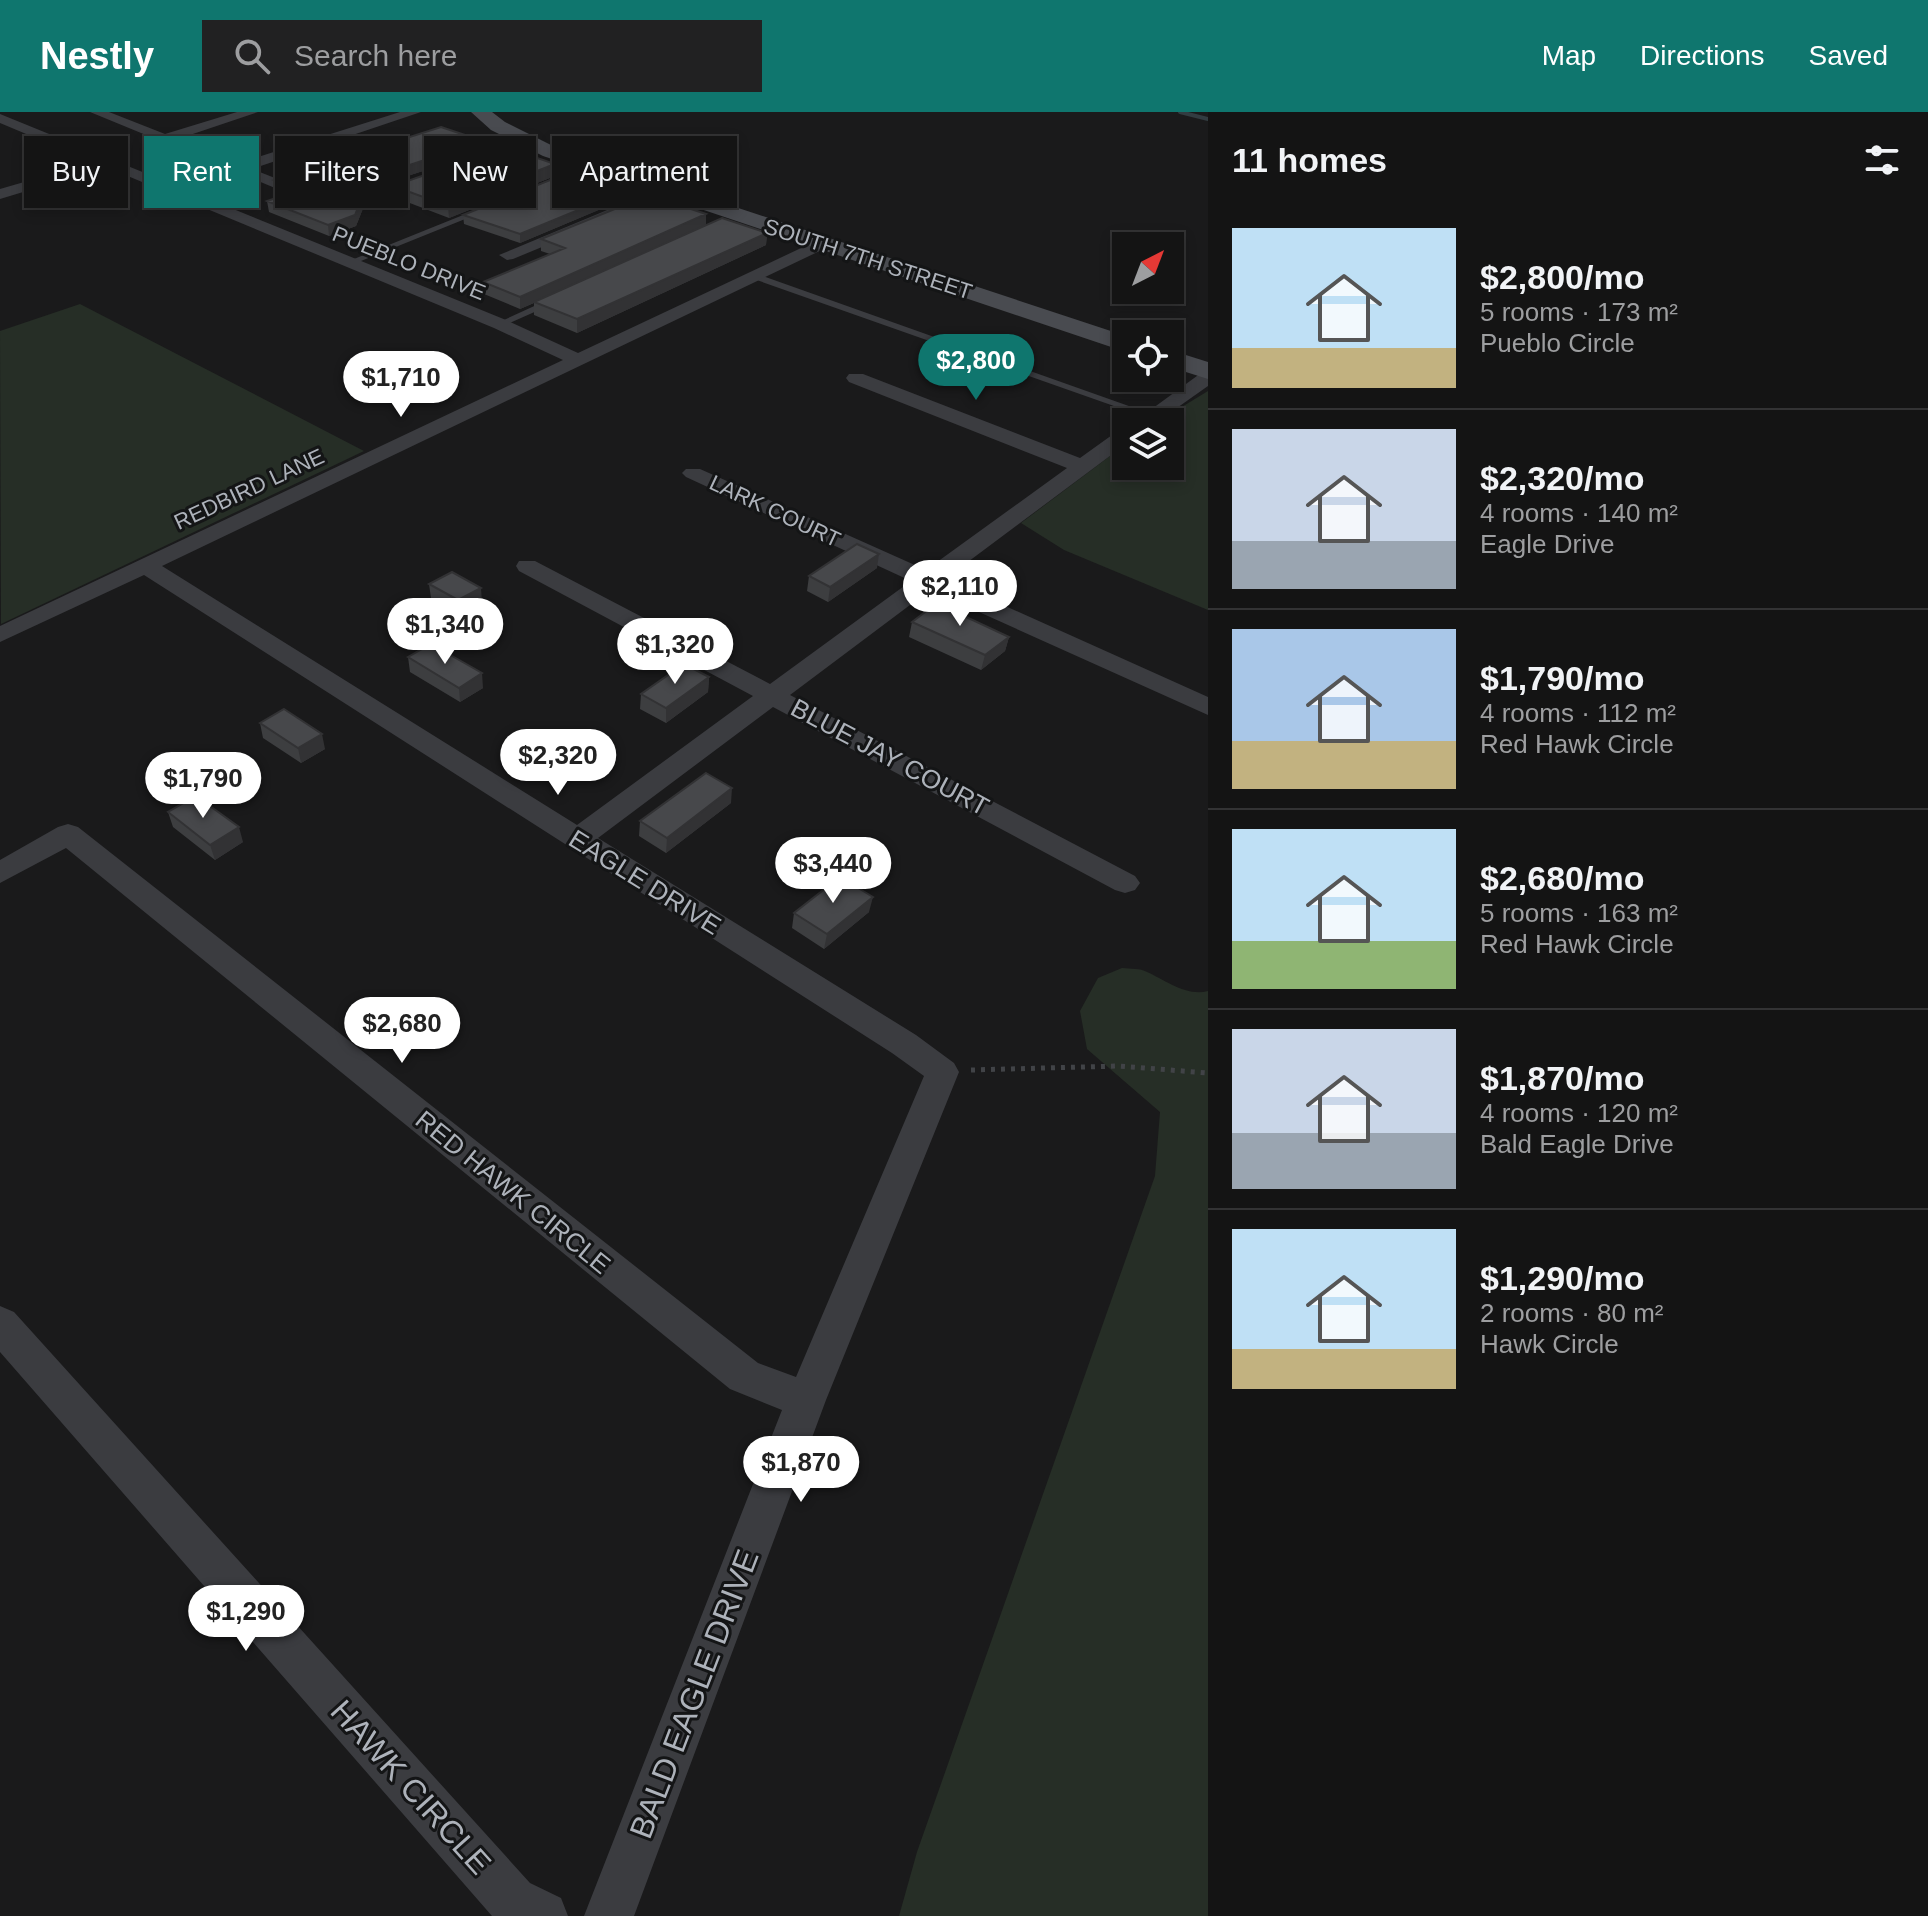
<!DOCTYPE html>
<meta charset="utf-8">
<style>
body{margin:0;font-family:Helvetica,sans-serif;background:#212122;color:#f1f3f6;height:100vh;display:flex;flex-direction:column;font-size:30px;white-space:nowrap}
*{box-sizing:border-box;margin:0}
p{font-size:26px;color:#9d9ea0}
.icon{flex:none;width:44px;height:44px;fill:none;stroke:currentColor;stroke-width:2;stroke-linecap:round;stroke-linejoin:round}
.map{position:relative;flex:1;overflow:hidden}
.details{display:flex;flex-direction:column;background:#141414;width:720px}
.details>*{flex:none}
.top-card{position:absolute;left:24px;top:24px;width:760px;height:72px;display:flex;gap:16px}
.needle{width:52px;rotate:42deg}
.controls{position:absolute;left:1112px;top:120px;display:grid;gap:16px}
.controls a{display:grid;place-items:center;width:72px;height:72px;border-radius:0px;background:#141414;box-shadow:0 4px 12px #0003,0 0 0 2px #333334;font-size:40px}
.price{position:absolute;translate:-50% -68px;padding:0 18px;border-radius:28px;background:#fff;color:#222;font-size:26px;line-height:52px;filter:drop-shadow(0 2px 4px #0008)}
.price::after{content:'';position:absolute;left:50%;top:48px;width:24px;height:18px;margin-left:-12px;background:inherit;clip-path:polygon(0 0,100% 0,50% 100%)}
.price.current{background:#0f766e;color:#fff}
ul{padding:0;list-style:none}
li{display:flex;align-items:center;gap:24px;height:200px;padding:0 24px}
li+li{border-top:2px solid #333334}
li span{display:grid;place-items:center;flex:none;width:224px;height:160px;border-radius:0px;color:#555}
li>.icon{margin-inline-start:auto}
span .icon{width:96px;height:96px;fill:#fffc;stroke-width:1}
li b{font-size:34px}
h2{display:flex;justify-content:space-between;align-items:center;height:96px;padding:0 24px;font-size:34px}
.pill{padding:0 28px;border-radius:0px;background:#141414;box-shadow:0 4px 12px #0003,0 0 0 2px #333334;font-size:28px;line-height:72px}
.pill.current{background:#0f766e;color:#fff}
header{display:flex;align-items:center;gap:48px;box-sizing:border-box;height:112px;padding:0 40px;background:#0f766e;color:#fff}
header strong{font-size:38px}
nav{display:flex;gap:44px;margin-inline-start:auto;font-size:28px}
.search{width:560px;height:72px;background:#212122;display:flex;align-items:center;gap:20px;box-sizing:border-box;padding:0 28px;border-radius:0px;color:#9d9ea0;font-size:30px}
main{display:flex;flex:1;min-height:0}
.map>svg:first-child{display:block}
.green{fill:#262e26}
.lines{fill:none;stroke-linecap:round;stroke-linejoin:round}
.stream{stroke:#323c41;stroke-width:4}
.path{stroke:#414347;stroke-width:5;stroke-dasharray:4 6;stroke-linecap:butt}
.service{fill:#3b3c40;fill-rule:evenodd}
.minor{fill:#3b3c40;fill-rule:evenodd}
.secondary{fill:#494b50;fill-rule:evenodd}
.wall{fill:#3d3e40}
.shaded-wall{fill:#323234}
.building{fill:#47484b;stroke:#323234;stroke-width:2}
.labels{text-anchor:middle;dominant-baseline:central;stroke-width:6;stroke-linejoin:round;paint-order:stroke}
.far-street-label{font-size:22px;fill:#adb2ba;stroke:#141516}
.street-label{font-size:26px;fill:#adb2ba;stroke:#141516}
.near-street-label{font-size:32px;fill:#adb2ba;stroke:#141516}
</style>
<header>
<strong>Nestly</strong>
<div class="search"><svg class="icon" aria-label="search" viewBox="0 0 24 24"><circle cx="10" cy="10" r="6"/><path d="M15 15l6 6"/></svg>Search here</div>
<nav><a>Map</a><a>Directions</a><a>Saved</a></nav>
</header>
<main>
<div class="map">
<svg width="1208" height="1804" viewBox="0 0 1208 1804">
<rect width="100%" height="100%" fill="#1a1a1b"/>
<!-- green -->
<path class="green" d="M80,192L364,339L1,512L0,219Z
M1208,279V498L1064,438L1021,411L1126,332V354H1170V310H1157Z
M1122,856C1130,857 1140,856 1147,860C1165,868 1187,885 1208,879V1804H899L917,1740L1155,1064L1160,1000L1087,937L1080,899L1098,866Z"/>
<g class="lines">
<!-- stream -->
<path class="stream" d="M1180,0L1208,7"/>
<!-- path -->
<path class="path" d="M971,958L1119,954L1208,961"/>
<!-- service -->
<path class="service" d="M478,97L485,99L351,153L344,151Z
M751,162H757L1157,304L1148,306L751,166Z
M554,185L557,186V190L503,214L495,212Z"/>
<!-- minor -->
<path class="minor" d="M90,0H109L165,22L237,0H258L178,27L239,51L400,0H421L252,57L280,68L283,71L275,76Z
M0,2L506,208L578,241L816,129H828L830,132L828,135L162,454L577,713L753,584L519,459L516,454L519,449H535L770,572L911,469L686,365L682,361L686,357H700L926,458L1067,356L849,270L846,266L849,262H863L1080,346L1119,318L1126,316V332L945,467L1208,585V603L930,478L790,583L1135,764L1140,771L1135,778L1125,781L1115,778L773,595L598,726L916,923L954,951L959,960L826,1288L634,1804H584L782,1298L730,1277L66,736L0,771V748L58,715L68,712L78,715L758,1251L796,1265L924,964L892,941L144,463L0,530V514L563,248L494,216L106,55L0,87V77L93,50L0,11Z
M528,27L533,28V34L368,91H356L354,88Z
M665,74L673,79L670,82L513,147L507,148L499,143Z
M1208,259V274L1157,310H1134L1201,261Z
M0,1194L14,1200L530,1771L561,1786L568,1804H492L0,1240Z"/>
<!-- secondary -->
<path class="secondary" d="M471,0H492L505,10L557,36L1126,224V240L543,44L491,18Z
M1170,238L1208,250V267L1170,255Z"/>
</g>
<!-- wall -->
<path class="wall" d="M483,29L484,39L371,76L359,83H363L364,94L356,114L329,124L269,100L267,89L285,83L276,79L274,68Z
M555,52V64L449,106L394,85L393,74Z
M627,78V86L520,131L464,112L463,103Z
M706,113L767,121L766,133L577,221L534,203V191L520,197L484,182L483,170L550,142L541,139V127Z
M877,456L828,490L807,479L809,464Z
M429,472L482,491L460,503L431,486Z
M967,505L1009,525L1005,539L981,558L909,525L912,510Z
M408,545L483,576L460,590L410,560Z
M709,565L708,580L666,611L640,597L641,582Z
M260,611L325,637L301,651L263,626Z
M731,691L666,741L639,724L640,709Z
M168,700L243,730L215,748L173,715Z
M869,800L824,837L792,816L794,801Z"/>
<!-- shaded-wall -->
<path class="shaded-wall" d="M483,29L484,39L371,76L351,87L350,76L370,66Z
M555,52V64L449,106L448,94Z
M627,78V86L520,131V122Z
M363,83L364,94L356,114L329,124L328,113Z
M706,102V114L520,197V185Z
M767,121L766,133L577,221V207Z
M879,442L877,456L828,490L830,475Z
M481,476L482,491L460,503L458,488Z
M1009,525L1005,539L981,558L985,543Z
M482,561L483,576L460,590L459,576Z
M709,565L708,580L666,611V596Z
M322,622L325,637L301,651L298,636Z
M732,676L731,691L666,741L667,726Z
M239,715L243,730L215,748L210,733Z
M873,785L869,800L824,837L827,822Z"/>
<!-- building -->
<path class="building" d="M441,15L483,29L370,66L350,76L355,83H363L355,103L328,113L267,89L299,78L274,68Z
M505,35L555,52L448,94L393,74Z
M570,60L627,78L520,122L463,103Z
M649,83L706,102L520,185L483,170L565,136L541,127Z
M722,106L767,121L577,207L534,190Z
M857,432L879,442L830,475L809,464Z
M452,460L481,476L458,488L429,472Z
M941,488L968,501L964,504L1009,525L985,543L912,510Z
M431,532L482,561L459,576L408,545Z
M684,552L709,565L666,596L641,582Z
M284,597L322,622L298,636L260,611Z
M706,661L732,676L667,726L640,709Z
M196,684L239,715L210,733L168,700Z
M840,765L873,785L827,822L794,801Z"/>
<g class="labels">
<!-- far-street labels -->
<g class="far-street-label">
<text transform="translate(868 147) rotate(18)">SOUTH 7TH STREET</text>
<text transform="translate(409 151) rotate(22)">PUEBLO DRIVE</text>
<text transform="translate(249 377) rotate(-25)">REDBIRD LANE</text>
<text transform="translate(775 399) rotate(25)">LARK COURT</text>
</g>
<!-- street labels -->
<g class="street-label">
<text transform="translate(890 645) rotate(28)">BLUE JAY COURT</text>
<text transform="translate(645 770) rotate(32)">EAGLE DRIVE</text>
<text transform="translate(513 1080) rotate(39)">RED HAWK CIRCLE</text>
</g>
<!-- near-street labels -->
<g class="near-street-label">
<text transform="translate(694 1582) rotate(-69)">BALD EAGLE DRIVE</text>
<text transform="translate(411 1675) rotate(48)">HAWK CIRCLE</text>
</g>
</g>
</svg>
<div class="controls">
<a><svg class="needle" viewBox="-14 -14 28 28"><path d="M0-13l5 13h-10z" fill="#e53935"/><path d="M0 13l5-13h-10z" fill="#9d9ea0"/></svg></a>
<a><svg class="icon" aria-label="locate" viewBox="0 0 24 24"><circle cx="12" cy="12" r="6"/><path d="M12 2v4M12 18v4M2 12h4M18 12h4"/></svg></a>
<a><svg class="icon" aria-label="layers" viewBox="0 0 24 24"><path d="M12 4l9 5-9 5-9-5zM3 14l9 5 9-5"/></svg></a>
</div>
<b class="price current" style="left:976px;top:290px">$2,800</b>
<b class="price" style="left:401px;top:307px">$1,710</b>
<b class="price" style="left:960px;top:516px">$2,110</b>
<b class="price" style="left:445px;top:554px">$1,340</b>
<b class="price" style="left:675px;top:574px">$1,320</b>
<b class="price" style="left:558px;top:685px">$2,320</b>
<b class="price" style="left:203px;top:708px">$1,790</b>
<b class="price" style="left:833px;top:793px">$3,440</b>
<b class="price" style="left:402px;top:953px">$2,680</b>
<b class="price" style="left:801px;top:1392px">$1,870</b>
<b class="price" style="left:246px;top:1541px">$1,290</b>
<div class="top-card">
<a class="pill">Buy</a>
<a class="pill current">Rent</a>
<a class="pill">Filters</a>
<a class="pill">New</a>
<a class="pill">Apartment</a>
</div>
</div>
<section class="details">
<h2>11 homes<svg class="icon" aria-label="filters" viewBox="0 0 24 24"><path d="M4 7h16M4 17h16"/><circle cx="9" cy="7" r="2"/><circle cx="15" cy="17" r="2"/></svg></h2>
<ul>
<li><span style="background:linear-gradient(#bfe0f5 75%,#c2b280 0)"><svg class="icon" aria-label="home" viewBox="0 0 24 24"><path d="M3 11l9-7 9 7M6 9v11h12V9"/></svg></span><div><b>$2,800/mo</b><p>5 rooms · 173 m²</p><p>Pueblo Circle</p></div></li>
<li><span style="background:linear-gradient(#c9d6e8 70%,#9aa5b1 0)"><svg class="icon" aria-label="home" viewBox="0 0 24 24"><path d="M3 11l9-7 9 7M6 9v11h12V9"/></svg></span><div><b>$2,320/mo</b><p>4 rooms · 140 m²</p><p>Eagle Drive</p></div></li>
<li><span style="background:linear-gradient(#a9c7e8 70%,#c2b280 0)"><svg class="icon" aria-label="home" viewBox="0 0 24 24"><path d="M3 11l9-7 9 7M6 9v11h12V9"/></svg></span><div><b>$1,790/mo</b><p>4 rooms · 112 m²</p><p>Red Hawk Circle</p></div></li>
<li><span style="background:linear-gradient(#bfe0f5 70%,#8fb573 0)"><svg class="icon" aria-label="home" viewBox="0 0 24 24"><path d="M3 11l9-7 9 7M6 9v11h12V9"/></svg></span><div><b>$2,680/mo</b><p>5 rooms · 163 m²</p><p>Red Hawk Circle</p></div></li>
<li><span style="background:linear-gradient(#c9d6e8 65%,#9aa5b1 0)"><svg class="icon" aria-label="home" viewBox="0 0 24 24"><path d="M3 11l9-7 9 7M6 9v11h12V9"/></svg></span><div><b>$1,870/mo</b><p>4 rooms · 120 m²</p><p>Bald Eagle Drive</p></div></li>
<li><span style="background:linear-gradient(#bfe0f5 75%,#c2b280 0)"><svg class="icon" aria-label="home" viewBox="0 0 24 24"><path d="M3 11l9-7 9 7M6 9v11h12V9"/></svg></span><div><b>$1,290/mo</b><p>2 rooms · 80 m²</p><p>Hawk Circle</p></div></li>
</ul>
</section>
</main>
